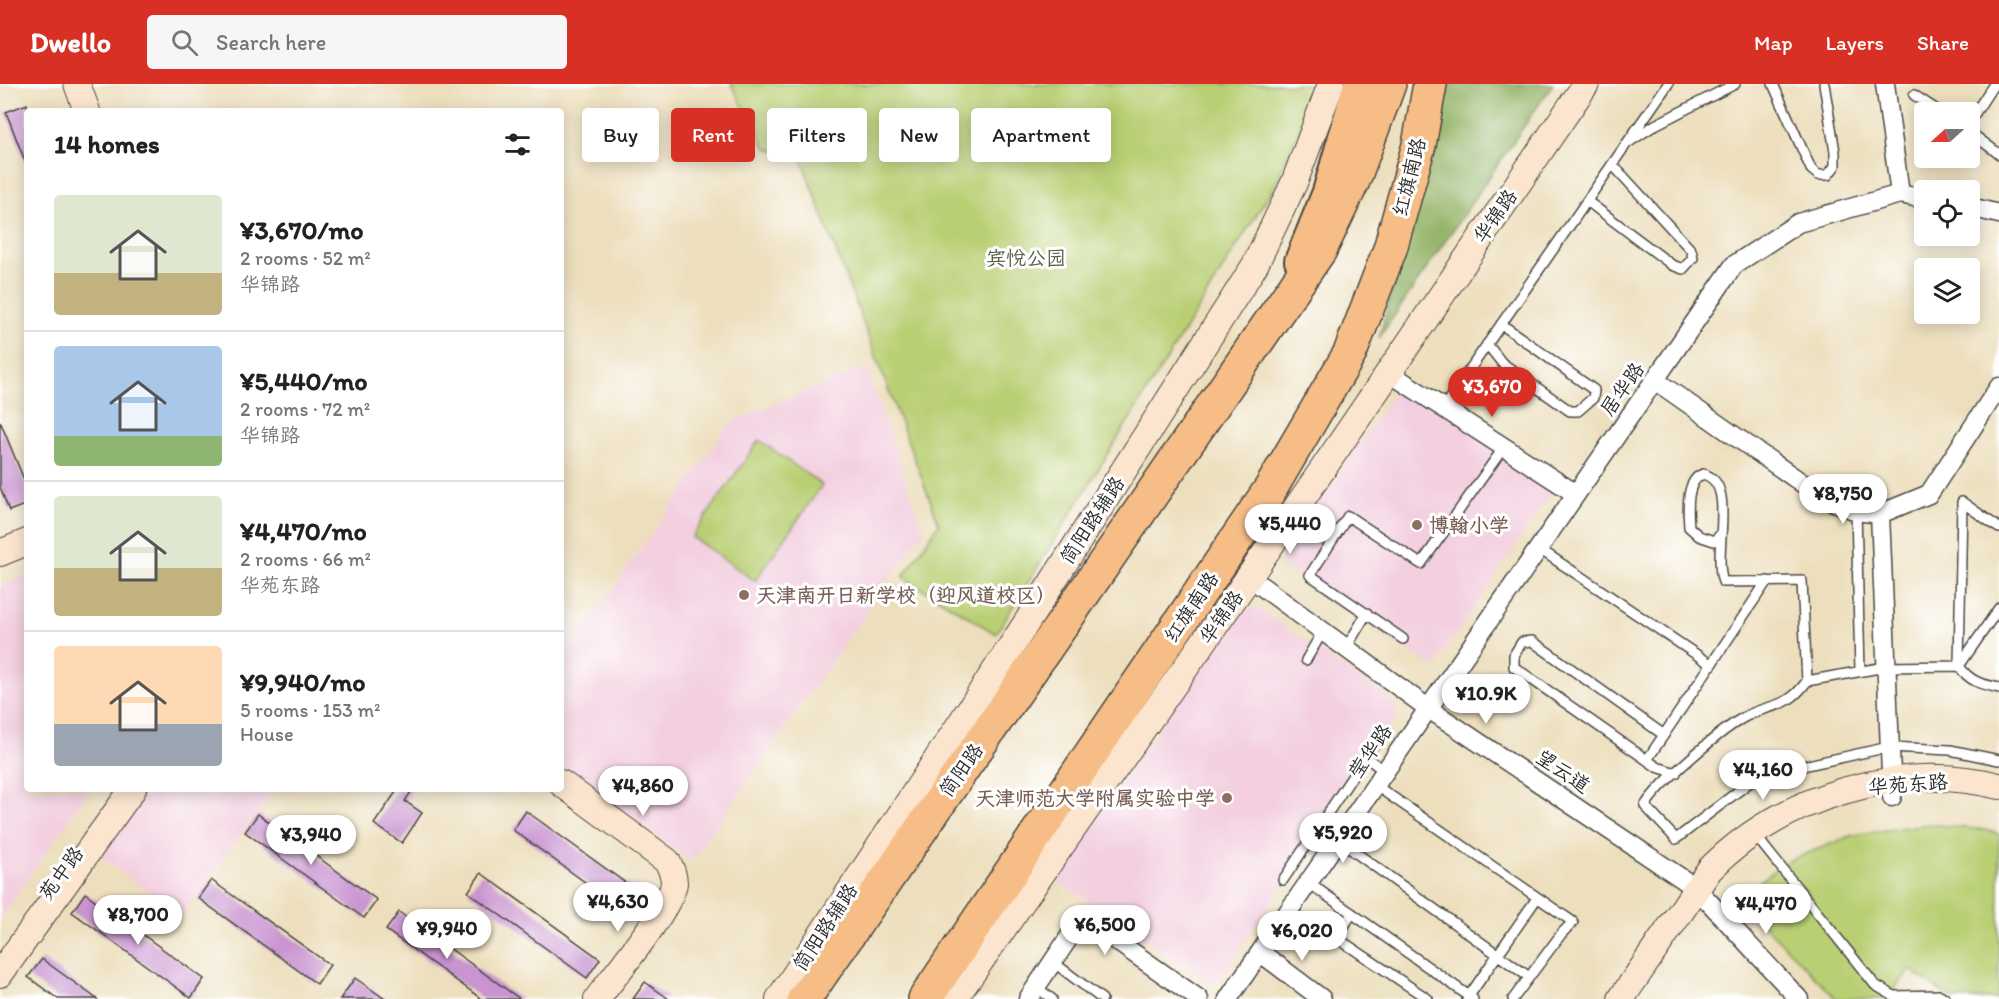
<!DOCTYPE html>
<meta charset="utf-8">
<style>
body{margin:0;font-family:Itim,"LXGW WenKai TC",sans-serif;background:#f6f6f6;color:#222;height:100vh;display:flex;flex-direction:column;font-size:22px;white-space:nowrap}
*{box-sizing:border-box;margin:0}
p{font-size:20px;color:#767676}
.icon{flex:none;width:33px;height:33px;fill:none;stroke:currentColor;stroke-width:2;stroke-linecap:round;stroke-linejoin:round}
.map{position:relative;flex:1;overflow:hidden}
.drawer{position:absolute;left:24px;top:24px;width:540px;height:684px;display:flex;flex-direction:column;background:#fff;border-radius:6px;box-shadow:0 3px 15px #0003}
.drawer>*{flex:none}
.top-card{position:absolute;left:582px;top:24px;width:570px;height:54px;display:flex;gap:12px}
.needle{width:39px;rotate:249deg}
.fabs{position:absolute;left:1914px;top:18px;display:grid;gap:12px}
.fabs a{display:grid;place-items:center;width:66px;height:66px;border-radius:6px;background:#fff;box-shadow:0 3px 15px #0003;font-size:30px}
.price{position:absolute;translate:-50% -51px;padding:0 14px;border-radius:21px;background:#fff;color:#222;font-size:20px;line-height:39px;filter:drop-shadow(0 2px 3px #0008)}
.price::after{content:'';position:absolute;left:50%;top:36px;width:18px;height:14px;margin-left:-9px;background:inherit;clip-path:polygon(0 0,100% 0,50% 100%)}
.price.current{background:#d93025;color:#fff}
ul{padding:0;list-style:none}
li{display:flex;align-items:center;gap:18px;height:150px;padding:0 30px}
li+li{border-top:2px solid #e0e0e0}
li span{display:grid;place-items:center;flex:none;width:168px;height:120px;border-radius:6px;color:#555}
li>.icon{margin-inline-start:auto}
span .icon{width:72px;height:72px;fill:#fffc;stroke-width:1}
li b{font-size:26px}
h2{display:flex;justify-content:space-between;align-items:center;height:72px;padding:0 30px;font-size:26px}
.tag{padding:0 21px;border-radius:6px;background:#fff;box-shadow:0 3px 15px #0003;font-size:21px;line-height:54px}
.tag.current{background:#d93025;color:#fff}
header{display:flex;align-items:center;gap:36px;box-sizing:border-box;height:84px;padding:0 30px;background:#d93025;color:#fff}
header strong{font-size:28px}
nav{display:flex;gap:33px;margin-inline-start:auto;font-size:21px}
.search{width:420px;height:54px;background:#f6f6f6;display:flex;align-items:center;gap:15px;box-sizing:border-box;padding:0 21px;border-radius:6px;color:#767676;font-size:22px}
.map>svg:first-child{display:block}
.built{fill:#f3cfdf}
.green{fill:#b9cf73;stroke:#727d4f;stroke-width:1.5}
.forest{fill:#92b265;stroke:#5e6e48;stroke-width:1.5}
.building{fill:#c994d0}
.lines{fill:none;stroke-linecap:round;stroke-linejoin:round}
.lane-casing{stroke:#484641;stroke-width:12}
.street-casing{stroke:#484641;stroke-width:21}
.secondary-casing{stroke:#484641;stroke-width:28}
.primary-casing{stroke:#484641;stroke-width:32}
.highway-casing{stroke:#484641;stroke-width:36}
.lane{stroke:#fff;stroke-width:9}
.street{stroke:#fff;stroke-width:18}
.secondary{stroke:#fbe5cf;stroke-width:26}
.primary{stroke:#f6be86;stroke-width:28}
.highway{stroke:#f6be86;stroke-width:33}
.education-dot{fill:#8d6e63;stroke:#fff;stroke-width:2}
.labels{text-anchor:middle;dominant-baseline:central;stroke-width:6;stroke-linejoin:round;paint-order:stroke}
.street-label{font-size:20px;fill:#2b2b2b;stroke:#fff}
.park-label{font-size:20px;fill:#565c41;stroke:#fff}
.education-label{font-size:20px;font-weight:bold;fill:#785e54;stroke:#fff;text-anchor:start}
</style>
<header>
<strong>Dwello</strong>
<div class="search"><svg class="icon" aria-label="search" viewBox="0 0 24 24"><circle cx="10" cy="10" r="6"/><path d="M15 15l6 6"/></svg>Search here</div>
<nav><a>Map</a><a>Layers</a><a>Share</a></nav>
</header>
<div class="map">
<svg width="1999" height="915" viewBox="0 0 1999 915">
<rect width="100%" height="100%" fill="#fff"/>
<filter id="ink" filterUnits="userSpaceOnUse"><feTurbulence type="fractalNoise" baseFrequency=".0167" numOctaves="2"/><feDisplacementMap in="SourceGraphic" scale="12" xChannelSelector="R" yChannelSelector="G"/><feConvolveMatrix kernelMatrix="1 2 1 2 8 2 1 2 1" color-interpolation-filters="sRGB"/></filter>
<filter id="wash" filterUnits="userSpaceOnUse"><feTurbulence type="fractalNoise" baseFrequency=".008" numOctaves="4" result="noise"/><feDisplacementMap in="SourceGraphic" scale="24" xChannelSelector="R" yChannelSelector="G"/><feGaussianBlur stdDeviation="1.35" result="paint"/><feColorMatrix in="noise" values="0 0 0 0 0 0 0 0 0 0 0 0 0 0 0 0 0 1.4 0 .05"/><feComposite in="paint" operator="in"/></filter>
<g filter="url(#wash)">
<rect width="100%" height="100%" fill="#eddfbd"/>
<!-- built -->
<path class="built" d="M866,283L924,446L691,778L561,681V578L731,338Z
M1401,298L1555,403L1434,584L1279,479Z
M27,492V705H90L0,835V502Z
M1255,523L1395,618L1397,633L1215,901L1056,796L1239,527Z
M149,705H274L180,833L100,772Z"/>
<!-- green -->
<path class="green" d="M731,0H1314L1312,13L1275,101L996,550L903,493L939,440L801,74L766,64Z
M759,356L822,401L755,497L692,453Z
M1928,740L1986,746L1999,750V915H1952L1910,886L1885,915H1837L1737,814L1788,777L1853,751Z"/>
<!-- forest -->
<path class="forest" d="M1448,0H1553L1379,254Z"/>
<g id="blocks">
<!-- building -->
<path class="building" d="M27,20V80H26L6,28Z
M0,337L27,403V420L9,427L0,403Z
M398,705H413L405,717L422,729L402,759L374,740Z
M526,727L645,813L632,832L513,746Z
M258,730L377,816L364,834L245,748Z
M481,789L600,875L587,894L468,808Z
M211,796L330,881L317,900L198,814Z
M85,809L204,895L191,914L72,828Z
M399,828L520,915H482L386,846Z
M42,875L97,915H58L28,893Z
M355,894L385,915H340Z
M645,898L669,915H633Z"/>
</g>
</g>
<g filter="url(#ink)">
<use href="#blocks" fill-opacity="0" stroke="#484641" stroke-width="1.5"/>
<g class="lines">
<defs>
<path id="lane" d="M1773,0L1811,85L1818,91H1828L1835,82V68L1824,0
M1914,11L1940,28
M1970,37L1994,0
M1970,48L1999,70
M1629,58L1655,41L1735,0
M1587,117L1672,181L1683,185L1693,174L1691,166L1612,80
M1487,260L1502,279L1570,327H1578L1593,314L1594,306L1501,240
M1443,324L1668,0
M1856,427L1860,587
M1999,444L1962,418L1959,582C1970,598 1981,600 1999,604
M1720,451L1714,457L1699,452L1689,443C1688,428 1685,396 1703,390C1738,398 1712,468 1723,498L1802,497L1807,597
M1538,464L1712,581
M1999,524L1959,582L1885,583L1807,597C1785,628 1769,618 1741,635C1718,649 1658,700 1645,722L1676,755L1758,692L1889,663L1950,666L1999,676
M1403,555L1310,491L1348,432L1421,480L1504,363
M1346,564L1367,529
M1306,576L1323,547
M1664,651L1532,557L1522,558L1514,571V583L1657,683L1676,689
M1366,673L1384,687
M1647,676L1767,497
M1375,701L1573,838L1562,849L1513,915
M1755,751L1875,901L1894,912L1940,911L1946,915
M1338,756L1529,893
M1283,796L1376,657
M1309,799L1469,912L1467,915
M1352,829L1337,854L1428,915
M1053,878L1102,915
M1036,903L1052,915
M1473,915L1469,912L1537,814"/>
<path id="street" d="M1885,0L1900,110
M1970,123L1999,130
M1388,288L1576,410
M1656,297L1822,413L1856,427L1880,430L1929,410L1999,303
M1880,430L1892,713
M1249,493L1429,625L1696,804L1799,915
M1261,869L1322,915
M1028,915L1080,837H1088L1199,915
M1228,915L1734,181L1798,139L1900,110L1924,115"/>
<path id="secondary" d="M77,0L87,27
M0,469L27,458
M561,699L667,777C671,784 674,791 674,799C671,824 614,892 597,915
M0,890L133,705
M779,915L1014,558L1255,181L1294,99L1331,0
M954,915L1249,493L1586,0
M1621,915L1710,785C1783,712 1898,677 1999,702"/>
<path id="primary" d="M1299,177L1327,108L1358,0"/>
<path id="highway" d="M804,915L1320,166L1353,97L1389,0
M925,915L1271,404L1350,269L1390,165L1419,61L1430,0"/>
</defs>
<!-- lane casing -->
<use href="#lane" class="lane-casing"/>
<!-- street casing -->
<use href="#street" class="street-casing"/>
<!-- secondary casing -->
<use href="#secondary" class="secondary-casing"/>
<!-- primary casing -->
<use href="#primary" class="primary-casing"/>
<!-- highway casing -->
<use href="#highway" class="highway-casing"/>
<!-- lane -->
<use href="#lane" class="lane"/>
<!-- street -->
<use href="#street" class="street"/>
<!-- secondary -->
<use href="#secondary" class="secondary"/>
<!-- primary -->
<use href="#primary" class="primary"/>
<!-- highway -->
<use href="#highway" class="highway"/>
</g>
</g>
<!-- markers -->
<g class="education-dot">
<circle cx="1417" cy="441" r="6"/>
<circle cx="744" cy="511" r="6"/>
<circle cx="1227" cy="714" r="6"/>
</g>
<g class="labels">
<!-- street labels -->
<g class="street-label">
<text transform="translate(1409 93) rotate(-76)">红旗南路</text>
<text transform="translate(1495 132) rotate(-55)">华锦路</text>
<text transform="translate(1622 305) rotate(-55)">居华路</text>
<text transform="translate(1092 436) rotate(-57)">简阳路辅路</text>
<text transform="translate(1191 523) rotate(-56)">红旗南路</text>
<text transform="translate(1221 533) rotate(-55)">华锦路</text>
<text transform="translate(1370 667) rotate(-56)">莹华路</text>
<text transform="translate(961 686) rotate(-55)">简阳路</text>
<text transform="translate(1563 687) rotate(34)">望云道</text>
<text transform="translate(1908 700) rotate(-4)">华苑东路</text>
<text transform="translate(61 789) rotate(-54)">苑中路</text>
<text transform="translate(825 843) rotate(-57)">简阳路辅路</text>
</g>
<!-- park labels -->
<g class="park-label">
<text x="1026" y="174">宾悦公园</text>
</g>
<!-- education labels -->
<g class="education-label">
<text x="1429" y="441">博翰小学</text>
<text x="756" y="511">天津南开日新学校（迎风道校区）</text>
<text x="1215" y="714" text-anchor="end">天津师范大学附属实验中学</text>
</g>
</g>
</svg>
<div class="fabs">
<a><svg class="needle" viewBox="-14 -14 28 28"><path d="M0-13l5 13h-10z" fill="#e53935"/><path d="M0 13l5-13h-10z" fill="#767676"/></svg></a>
<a><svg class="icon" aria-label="locate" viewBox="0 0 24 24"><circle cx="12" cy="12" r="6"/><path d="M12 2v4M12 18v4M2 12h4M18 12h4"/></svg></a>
<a><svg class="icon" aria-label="layers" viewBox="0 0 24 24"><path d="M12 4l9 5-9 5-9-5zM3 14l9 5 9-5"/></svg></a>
</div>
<b class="price current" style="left:1492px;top:334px">¥3,670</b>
<b class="price" style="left:1843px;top:441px">¥8,750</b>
<b class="price" style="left:1290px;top:471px">¥5,440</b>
<b class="price" style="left:1486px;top:641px">¥10.9K</b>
<b class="price" style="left:1763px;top:717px">¥4,160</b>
<b class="price" style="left:643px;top:733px">¥4,860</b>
<b class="price" style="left:1343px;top:780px">¥5,920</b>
<b class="price" style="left:311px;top:782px">¥3,940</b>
<b class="price" style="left:618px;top:849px">¥4,630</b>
<b class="price" style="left:1766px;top:851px">¥4,470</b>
<b class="price" style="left:138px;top:862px">¥8,700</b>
<b class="price" style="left:1105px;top:872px">¥6,500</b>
<b class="price" style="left:447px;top:876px">¥9,940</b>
<b class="price" style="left:1302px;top:878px">¥6,020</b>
<div class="top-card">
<a class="tag">Buy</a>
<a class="tag current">Rent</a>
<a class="tag">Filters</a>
<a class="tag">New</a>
<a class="tag">Apartment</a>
</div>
<section class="drawer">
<h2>14 homes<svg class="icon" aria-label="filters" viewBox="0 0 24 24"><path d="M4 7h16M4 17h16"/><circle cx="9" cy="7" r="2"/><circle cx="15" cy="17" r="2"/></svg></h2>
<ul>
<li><span style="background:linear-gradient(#dfe7d0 65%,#c2b280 0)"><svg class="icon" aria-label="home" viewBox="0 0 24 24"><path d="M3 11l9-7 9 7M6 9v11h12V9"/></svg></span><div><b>¥3,670/mo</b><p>2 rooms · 52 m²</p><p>华锦路</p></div></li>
<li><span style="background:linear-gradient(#a9c7e8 75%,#8fb573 0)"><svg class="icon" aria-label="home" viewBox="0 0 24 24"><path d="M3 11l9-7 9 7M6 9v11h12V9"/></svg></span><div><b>¥5,440/mo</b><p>2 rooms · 72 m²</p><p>华锦路</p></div></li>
<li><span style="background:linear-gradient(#dfe7d0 60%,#c2b280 0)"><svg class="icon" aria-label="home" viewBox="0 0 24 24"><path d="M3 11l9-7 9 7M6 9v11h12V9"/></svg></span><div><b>¥4,470/mo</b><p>2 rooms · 66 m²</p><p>华苑东路</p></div></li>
<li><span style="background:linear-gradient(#ffd9b3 65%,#9aa5b1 0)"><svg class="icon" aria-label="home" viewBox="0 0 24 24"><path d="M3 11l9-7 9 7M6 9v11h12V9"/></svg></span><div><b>¥9,940/mo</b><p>5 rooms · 153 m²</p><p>House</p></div></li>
</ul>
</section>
</div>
